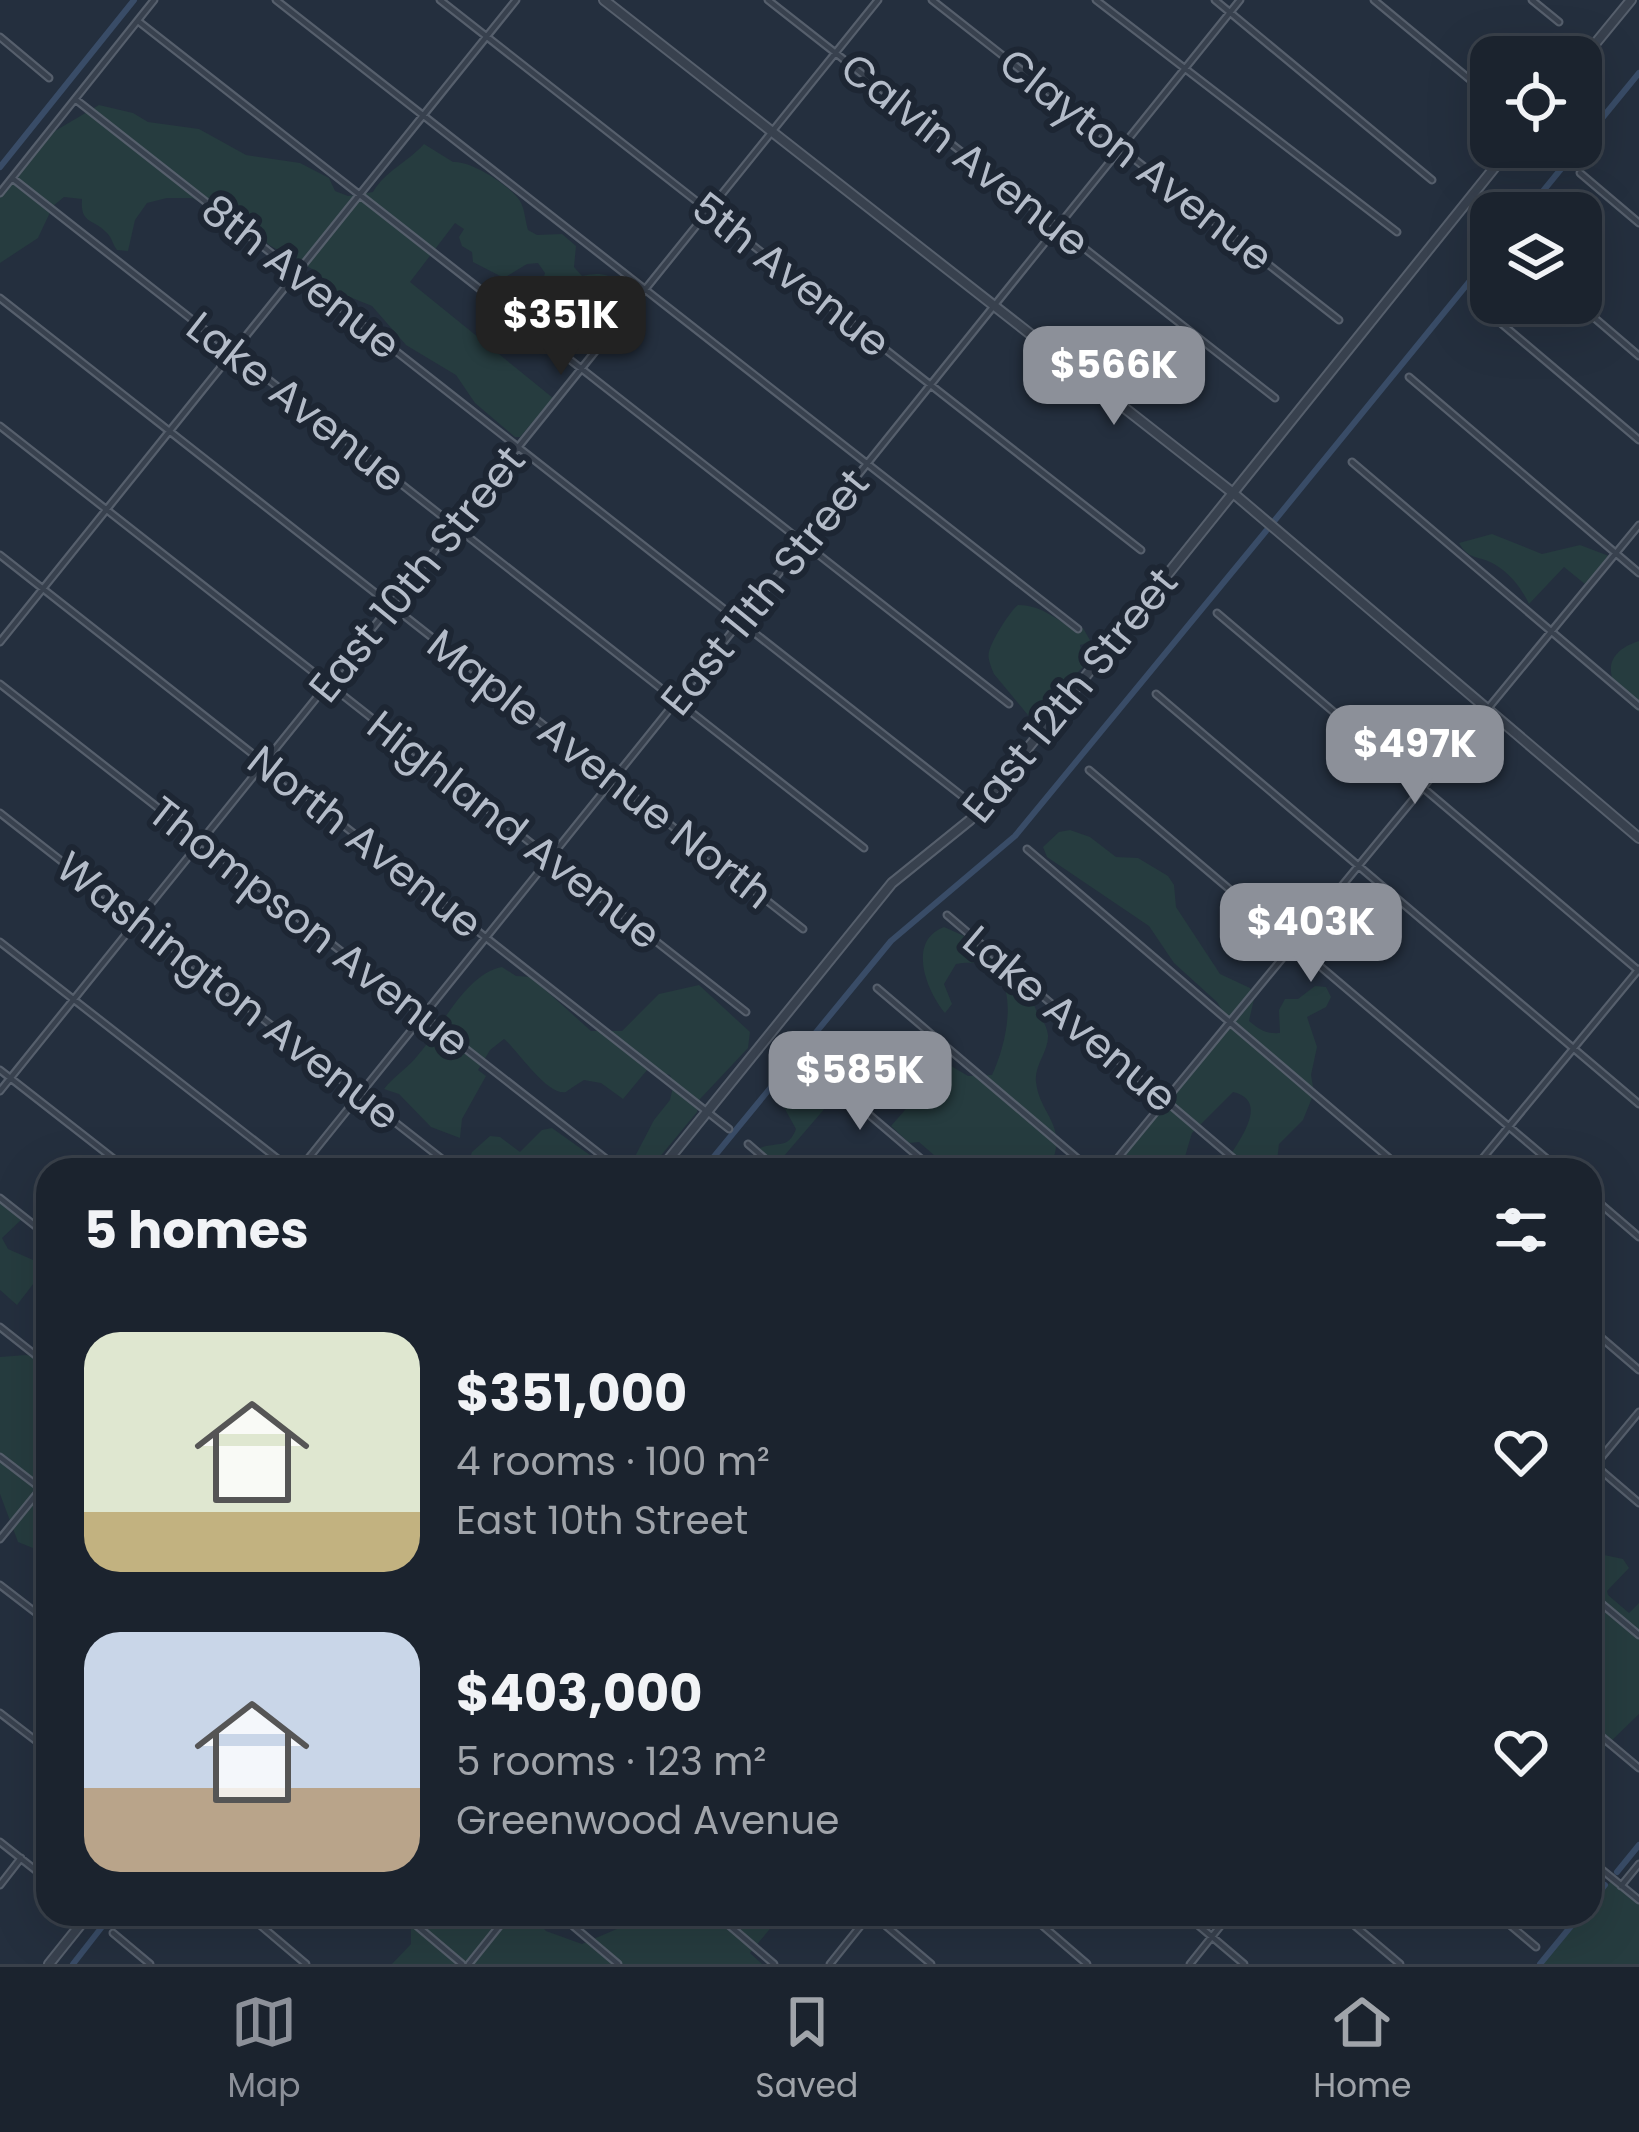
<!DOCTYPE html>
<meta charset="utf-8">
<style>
body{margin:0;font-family:Poppins,sans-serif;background:#242b36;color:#f1f3f6;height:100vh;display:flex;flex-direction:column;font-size:45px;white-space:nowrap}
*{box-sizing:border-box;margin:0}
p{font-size:39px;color:#a0a4aa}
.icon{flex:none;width:66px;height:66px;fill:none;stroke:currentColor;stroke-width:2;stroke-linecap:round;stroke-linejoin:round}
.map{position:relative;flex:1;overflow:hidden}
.panel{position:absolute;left:36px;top:1158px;width:1566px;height:768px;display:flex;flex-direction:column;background:#1b232e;border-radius:36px;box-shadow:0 12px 48px #0002,0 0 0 3px #39404a}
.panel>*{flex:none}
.tools{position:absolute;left:1470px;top:36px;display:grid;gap:24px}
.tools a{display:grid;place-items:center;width:132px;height:132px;border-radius:24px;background:#1b232e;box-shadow:0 12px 48px #0002,0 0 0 3px #39404a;font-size:60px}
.price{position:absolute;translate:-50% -102px;padding:0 27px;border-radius:24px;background:#8c9099;color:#fff;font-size:39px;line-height:78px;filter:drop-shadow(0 3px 6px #0008)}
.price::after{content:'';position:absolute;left:50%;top:72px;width:36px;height:27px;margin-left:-18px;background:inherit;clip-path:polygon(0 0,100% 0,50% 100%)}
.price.active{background:#222;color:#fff}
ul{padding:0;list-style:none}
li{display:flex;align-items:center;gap:36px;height:300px;padding:0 48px}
li span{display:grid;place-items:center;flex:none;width:336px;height:240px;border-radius:36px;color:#555}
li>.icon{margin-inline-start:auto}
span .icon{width:144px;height:144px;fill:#fffc;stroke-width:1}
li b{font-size:51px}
h2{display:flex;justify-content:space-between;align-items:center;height:144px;padding:0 48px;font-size:51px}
.menu{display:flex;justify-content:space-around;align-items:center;height:168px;border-top:3px solid #39404a;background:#1b232e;font-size:33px;color:#a0a4aa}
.menu a{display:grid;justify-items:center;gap:6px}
.menu .active{color:#8c9099}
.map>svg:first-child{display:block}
.green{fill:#263c3f}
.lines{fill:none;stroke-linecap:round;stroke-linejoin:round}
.canal{stroke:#394c67;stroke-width:6}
.minor-casing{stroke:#565f6c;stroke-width:9}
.tertiary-casing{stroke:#565f6c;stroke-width:12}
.minor{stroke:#38414e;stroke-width:4.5}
.tertiary{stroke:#38414e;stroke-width:8}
.labels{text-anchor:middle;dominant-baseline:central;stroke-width:12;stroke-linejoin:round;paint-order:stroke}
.street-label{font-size:42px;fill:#b4bcc9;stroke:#1d2633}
</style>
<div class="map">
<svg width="1639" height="1964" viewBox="0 0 1639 1964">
<rect width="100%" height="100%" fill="#242f3e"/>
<!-- green -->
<path class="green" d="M99,105L133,113L148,122L199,129L246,155L300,163L329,178L335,191L348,196L373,192C386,170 407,163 424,144L453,162C471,160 512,187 520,201C525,209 525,221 528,230L537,235L562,234L576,246L574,267L582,276C609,269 618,280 636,299L585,347L568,333L552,301L517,302L519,292L541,286L545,273L538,263L527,264L504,278L473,262L472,252L462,246L459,237L464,229L455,223L410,282L553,398L520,437H515L475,403L456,375L406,345L372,306L335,291L314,270L269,245L254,229L192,198H167L147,203L135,220L128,251L117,250C113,245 112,238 107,233C94,218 80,225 82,199L64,197L53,206L38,238L0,263V197L55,131Z
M1492,534L1542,554L1580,545L1609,556L1585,584L1564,567L1529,604C1522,589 1510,573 1494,564C1479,555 1469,561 1459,543Z
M1018,605C1044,605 1057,622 1080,631L1083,628L1091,642L1080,645L1084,666L1052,698L1037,726L994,674C992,669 987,659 989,652C991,642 1009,612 1018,605Z
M1639,641V712C1611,690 1593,656 1639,641Z
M1070,830L1090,837L1116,857L1138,858L1168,876L1174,885L1176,907L1220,974L1250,988L1254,999L1249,1021C1260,1030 1266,1034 1280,1033L1279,1010L1285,999H1298L1315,986L1326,987L1331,997L1326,1007L1307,1017L1317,1047L1311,1075L1314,1093L1303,1120L1279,1144L1276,1170H1221C1233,1147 1274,1102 1233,1092L1192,1133L1181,1170H1107L1228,1020L1217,1002L1174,963L1149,926L1047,857L1043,847L1059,832Z
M944,927L973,940L1035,990C1028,1011 1046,1017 1048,1035C1049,1051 1034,1065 1036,1082C1040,1116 1068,1124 1051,1165L1073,1159L1091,1170H951L919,1142L909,1143L891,1126L925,1087L932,1066L941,1060L968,1076L992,1075C1010,1037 1027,952 956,964L944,984L952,1004L945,1013C926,990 907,941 944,927Z
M502,967L516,976L531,977L591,1031H622L659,994L699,985L750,1032L748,1048L700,1099L697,1112L649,1170H628L654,1120L670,1100L673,1087L670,1075L647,1070L623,1099L601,1083L584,1080C582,1081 567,1091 566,1092C547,1096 517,1049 504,1039L490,1050L478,1070L486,1076L462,1119L460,1138L431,1127L399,1094L384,1089C394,1076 408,1068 418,1055C441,1029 465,974 502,967Z
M798,1085L826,1107L772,1170H742L760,1148C778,1141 788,1150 796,1129L780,1100Z
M552,1128L611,1170H472L468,1164L472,1152L490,1136L500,1137L520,1152L542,1130Z
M0,1203L21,1220L2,1238L8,1249L40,1263L37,1279L17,1305L0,1290Z
M26,1355L48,1358V1554L18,1542L0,1494V1357Z
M1590,1552L1623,1559L1629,1568L1607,1591L1608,1595L1629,1613L1639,1603V1714L1604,1748L1590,1757Z
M1611,1881L1639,1904V1964H1542L1583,1914H1590V1906Z
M419,1914H530L546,1931L582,1944L619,1928L637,1914H782L750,1953L762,1964H392L411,1944V1928Z"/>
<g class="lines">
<!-- canal -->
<path class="canal" d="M1581,144L1639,73
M0,167L134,0
M1525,213L1579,147
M1275,520L1491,255
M703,1170L891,941L1015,836L1266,531
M1617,1872L1639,1845
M1590,1904L1605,1885
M73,1964L112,1914
M1540,1964L1581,1914"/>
<defs>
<path id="minor" d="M276,0L1078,629
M440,0L1141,550
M768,0L1275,398
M932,0L1339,320
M1096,0L1397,232
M1215,0L1432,180
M1374,0L1491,97
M1532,0L1559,22
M138,21L1009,704
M0,37L49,78
M75,99L976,807
M1580,173L1639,223
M12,178L864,848
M0,193L154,0
M0,298L803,929
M1476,302L1639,440
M1577,303L1639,356
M1409,377L1639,573
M0,426L746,1012
M1352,462L1639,706
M0,555L729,1129
M1217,613L1639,971
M0,642L516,0
M0,684L619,1169
M1156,694L1639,1104
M1089,770L1560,1170
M0,813L456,1170
M1027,849L1403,1170
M947,915L1247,1170
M0,942L292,1170
M877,988L1091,1170
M811,1065L934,1170
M0,1070L128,1170
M0,1091L878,0
M748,1144L778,1170
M299,1170L1240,0
M1108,1170L1639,525
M1473,1170L1639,969
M1590,1195L1639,1237
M0,1198L48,1236
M0,1327L48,1365
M1590,1328L1639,1370
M0,1457L48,1494
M1590,1461L1639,1503
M1590,1471L1639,1412
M0,1539L48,1480
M0,1585L48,1622
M1590,1594L1639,1635
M0,1713L48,1750
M1590,1727L1639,1768
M0,1842L48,1880
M1590,1860L1639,1900
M0,1885L21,1858
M1621,1886L1639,1864
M247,1914L306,1964
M403,1914L462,1964
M559,1914L618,1964
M716,1914L774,1964
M872,1914L931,1964
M1029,1914L1087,1964
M1185,1914L1244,1964
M1341,1914L1400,1964
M1497,1914L1536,1947
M113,1933L150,1964
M469,1964L509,1914
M830,1964L870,1914
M1190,1964L1230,1914"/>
<path id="tertiary" d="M604,0L1233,493L1639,838
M1581,61L1631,0
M660,1170L892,883L970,820L1511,147
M49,1964L89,1914"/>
</defs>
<!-- minor casing -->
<use href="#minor" class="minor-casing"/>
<!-- tertiary casing -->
<use href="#tertiary" class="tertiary-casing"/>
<!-- minor -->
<use href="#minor" class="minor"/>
<!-- tertiary -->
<use href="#tertiary" class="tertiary"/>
</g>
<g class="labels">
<!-- street labels -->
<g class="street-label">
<text transform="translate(965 155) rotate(38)">Calvin Avenue</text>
<text transform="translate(1136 160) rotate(38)">Clayton Avenue</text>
<text transform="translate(791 275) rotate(38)">5th Avenue</text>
<text transform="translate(301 277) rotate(38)">8th Avenue</text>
<text transform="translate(296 402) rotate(38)">Lake Avenue</text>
<text transform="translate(417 574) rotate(-51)">East 10th Street</text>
<text transform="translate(765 592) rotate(-51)">East 11th Street</text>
<text transform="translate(1070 695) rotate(-51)">East 12th Street</text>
<text transform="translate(600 769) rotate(38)">Maple Avenue North</text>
<text transform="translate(514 830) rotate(38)">Highland Avenue</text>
<text transform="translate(365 842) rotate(38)">North Avenue</text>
<text transform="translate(309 927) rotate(38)">Thompson Avenue</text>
<text transform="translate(228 991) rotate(38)">Washington Avenue</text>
<text transform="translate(1070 1019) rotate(40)">Lake Avenue</text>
</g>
</g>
</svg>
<div class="tools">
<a><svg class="icon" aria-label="locate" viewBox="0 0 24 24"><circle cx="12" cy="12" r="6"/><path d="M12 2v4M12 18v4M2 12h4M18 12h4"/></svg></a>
<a><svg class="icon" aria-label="layers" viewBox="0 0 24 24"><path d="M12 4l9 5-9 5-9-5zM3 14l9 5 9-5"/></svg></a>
</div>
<b class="price active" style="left:561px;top:378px">$351K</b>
<b class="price" style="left:1114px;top:428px">$566K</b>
<b class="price" style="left:1415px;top:807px">$497K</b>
<b class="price" style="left:1311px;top:985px">$403K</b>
<b class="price" style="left:860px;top:1133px">$585K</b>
<section class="panel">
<h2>5 homes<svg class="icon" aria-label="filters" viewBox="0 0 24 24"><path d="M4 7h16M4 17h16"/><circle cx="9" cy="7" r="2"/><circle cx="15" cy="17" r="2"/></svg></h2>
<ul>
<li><span style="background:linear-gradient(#dfe7d0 75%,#c2b280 0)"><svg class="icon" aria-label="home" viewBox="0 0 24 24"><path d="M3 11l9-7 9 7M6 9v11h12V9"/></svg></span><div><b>$351,000</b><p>4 rooms · 100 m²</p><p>East 10th Street</p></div><svg class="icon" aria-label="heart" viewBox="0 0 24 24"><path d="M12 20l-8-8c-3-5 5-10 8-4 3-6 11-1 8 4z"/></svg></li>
<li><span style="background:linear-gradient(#c9d6e8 65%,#b9a48a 0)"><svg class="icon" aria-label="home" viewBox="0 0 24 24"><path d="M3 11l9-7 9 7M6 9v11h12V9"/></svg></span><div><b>$403,000</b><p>5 rooms · 123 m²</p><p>Greenwood Avenue</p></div><svg class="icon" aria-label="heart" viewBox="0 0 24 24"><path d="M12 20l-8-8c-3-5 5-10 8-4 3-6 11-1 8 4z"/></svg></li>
</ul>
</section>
</div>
<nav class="menu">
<a class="active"><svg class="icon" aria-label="map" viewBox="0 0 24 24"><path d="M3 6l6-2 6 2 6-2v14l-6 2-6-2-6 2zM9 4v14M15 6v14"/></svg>Map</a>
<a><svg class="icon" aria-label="saved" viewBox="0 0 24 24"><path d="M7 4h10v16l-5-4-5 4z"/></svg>Saved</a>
<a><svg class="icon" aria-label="home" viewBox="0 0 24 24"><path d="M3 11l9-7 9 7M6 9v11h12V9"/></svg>Home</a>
</nav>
